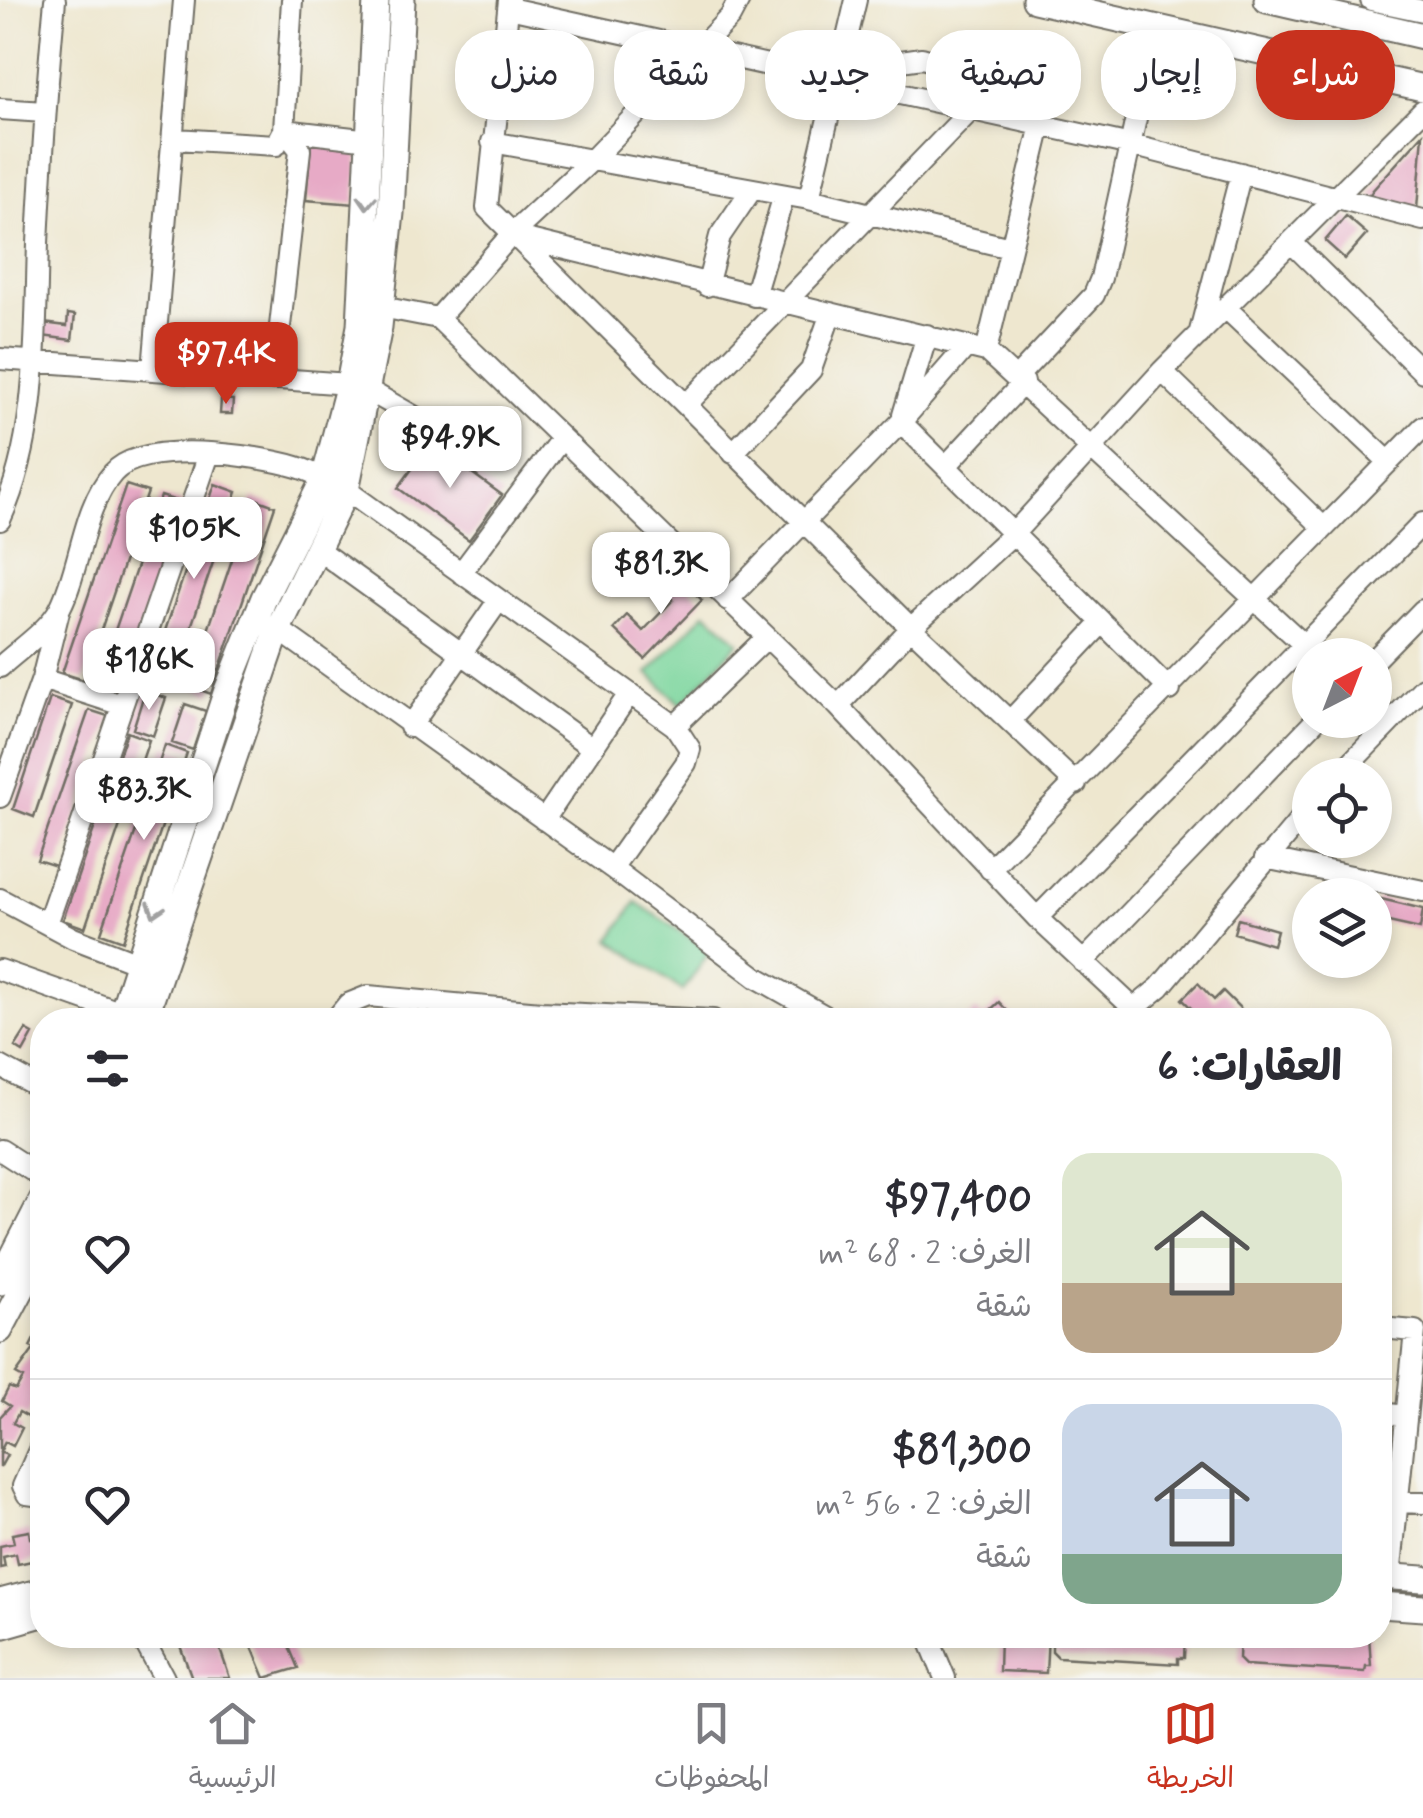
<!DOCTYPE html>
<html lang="ar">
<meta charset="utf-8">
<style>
body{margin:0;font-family:Mynerve,"Playpen Sans Arabic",sans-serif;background:#f7f7f7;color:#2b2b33;direction:rtl;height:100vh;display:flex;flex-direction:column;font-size:38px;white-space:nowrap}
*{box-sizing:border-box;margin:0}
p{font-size:32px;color:#7c7c81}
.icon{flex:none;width:55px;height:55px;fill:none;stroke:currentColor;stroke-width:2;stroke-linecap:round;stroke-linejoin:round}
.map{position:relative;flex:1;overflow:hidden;direction:ltr}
.sheet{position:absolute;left:30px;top:1008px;width:1362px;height:640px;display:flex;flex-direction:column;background:#fff;border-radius:40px;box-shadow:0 5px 15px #0003;direction:rtl}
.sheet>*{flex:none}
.hud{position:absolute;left:30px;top:30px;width:1365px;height:90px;direction:rtl;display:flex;gap:20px}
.needle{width:65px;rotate:42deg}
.tools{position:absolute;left:1292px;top:638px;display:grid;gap:20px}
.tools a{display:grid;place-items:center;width:100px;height:100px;border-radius:50%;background:#fff;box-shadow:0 5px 15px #0003;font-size:50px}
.price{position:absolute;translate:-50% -85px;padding:0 22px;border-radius:20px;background:#fff;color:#222;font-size:32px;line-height:65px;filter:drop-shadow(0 2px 5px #0008)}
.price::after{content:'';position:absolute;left:50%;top:60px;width:30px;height:22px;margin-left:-15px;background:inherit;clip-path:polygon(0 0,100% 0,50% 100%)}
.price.selected{background:#c8321e;color:#fff}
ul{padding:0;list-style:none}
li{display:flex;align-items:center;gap:30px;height:250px;padding:0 50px}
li+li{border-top:2px solid #e1e1e2}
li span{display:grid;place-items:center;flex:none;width:280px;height:200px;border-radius:30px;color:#555}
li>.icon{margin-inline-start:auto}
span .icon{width:120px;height:120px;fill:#fffc;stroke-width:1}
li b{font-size:42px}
h2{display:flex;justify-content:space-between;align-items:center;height:120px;padding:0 50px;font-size:42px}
.pill{padding:0 35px;border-radius:40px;background:#fff;box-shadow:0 5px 15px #0003;font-size:35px;line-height:90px}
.pill.selected{background:#c8321e;color:#fff}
.dock{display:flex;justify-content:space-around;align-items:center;height:140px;border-top:2px solid #e1e1e2;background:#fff;font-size:28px;color:#7c7c81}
.dock a{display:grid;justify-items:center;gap:5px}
.dock .selected{color:#c8321e}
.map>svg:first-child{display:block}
.green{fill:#7cd69d;stroke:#548064;stroke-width:2.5}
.building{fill:#e7aac6}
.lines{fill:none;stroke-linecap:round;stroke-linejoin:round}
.minor-casing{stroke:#6f6d64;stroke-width:24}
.major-casing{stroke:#6f6d64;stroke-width:29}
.minor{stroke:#fff;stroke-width:20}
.major{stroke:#fff;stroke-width:25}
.oneway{stroke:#a0a0a0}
</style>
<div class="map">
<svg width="1423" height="1678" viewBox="0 0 1423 1678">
<rect width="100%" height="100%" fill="#f6f6f2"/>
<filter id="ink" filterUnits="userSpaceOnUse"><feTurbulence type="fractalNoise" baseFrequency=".01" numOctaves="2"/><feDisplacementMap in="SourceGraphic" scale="20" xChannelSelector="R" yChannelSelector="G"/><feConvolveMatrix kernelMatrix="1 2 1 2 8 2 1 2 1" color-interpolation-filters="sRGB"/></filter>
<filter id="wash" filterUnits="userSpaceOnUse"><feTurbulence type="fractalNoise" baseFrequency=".0048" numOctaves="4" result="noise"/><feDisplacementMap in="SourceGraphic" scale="40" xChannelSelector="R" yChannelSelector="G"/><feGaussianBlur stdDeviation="2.25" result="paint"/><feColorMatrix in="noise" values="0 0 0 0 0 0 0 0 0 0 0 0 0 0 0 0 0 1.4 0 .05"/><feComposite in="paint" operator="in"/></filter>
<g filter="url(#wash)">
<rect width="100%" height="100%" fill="#eee7cf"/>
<!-- green -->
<path class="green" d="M706,612L739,642L681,705L648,673Z
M636,902L710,951L683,991L610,940Z"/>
<g id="blocks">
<!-- building -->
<path class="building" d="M1423,134L1417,209L1370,196L1372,191Z
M311,143L359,149L355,204L306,200Z
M1346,216L1367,234L1345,259L1325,241Z
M68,314L75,315L72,340L42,336L43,323L67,326Z
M221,399L233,400L232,414H220Z
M431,443L502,495L469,540L398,488Z
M215,484L237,492L173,680L151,672Z
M126,485L148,492L84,680L62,673Z
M161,496L183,503L119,691L97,683Z
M253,498L275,506L211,694L189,686Z
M670,569L702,600L645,659L614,629L627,615L643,631L673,600L656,583Z
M145,691L166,698L153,736L133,729Z
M50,698L72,705L34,817L13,809Z
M185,704L206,711L193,750L172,743Z
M89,710L111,717L59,867L37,860Z
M127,732L149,740L85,928L63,920Z
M165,745L187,753L123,941L101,933Z
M1377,898L1423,909L1420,929L1375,919Z
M1238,919L1277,930L1273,945L1234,933Z
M1198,983L1214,1000L1223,991L1243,1011L1238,1020H1203L1182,999Z
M999,1002L1016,1020H966L976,1010L983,1017Z
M26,1030L33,1034L23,1052L15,1047Z
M38,1331L42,1333V1393L37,1390L28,1417L19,1412L13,1423L22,1428L13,1446L5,1442L0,1452L7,1455L0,1468V1417L10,1406L2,1401L9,1387L16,1390L23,1378L16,1374L34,1349L30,1347Z
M29,1531L30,1538L42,1535V1554L35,1556L36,1560L18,1564L16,1554L3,1557L5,1567L0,1568V1546L14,1543L12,1534Z
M176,1635H224L216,1638L230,1678H192Z
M247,1635H284L298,1668L265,1678Z
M1000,1635H1048L1046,1673L999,1671Z
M1052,1635H1185L1184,1658H1178V1664L1058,1657L1052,1651Z
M1240,1635H1369L1371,1666H1366L1365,1672L1245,1665L1239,1659Z"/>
</g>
</g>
<g filter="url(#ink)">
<use href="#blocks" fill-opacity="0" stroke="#6f6d64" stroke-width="2.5"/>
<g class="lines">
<defs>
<path id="minor" d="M509,0L487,208L911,628L1076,784
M1371,0L1423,11
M509,8L1131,145L1423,220
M842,64L859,67L922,58L962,70
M0,109L44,112
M284,130L370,140
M175,139L276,145L284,130L292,0
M492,142L809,199L1010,248
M809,199L856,0
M517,237L986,351L1315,655
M1292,243L1423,372
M707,286L720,236L752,189
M754,296L784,195
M381,307L438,318L838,706L1037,918L1130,1005L1137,1006L1160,987L1310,808
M1228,310L1388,461
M438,318L511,235L593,159L730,17L739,0
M1199,335L1241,173
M986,351L1041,125
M0,359L349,384
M153,370L184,0
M1162,371L1324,528
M1018,376L1094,295L1101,278L1156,27
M274,379L300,150L284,130
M366,389L436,429
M686,405L970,111
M903,415L927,335
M901,422L966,347
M733,453L811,370L831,313
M946,466L1024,382
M0,520C39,436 35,334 38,243C42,162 47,81 55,0
M317,549L591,747
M461,573L561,439
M728,600L901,422L1170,690
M1375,659L1423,610
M0,667C18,650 49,630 60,608C81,567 82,508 113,473C143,438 256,455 297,467C314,472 330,482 346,490L675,726L690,749L686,763L612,868L278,629
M42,679L122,705
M838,706L911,628L1015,532L1162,371L1423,110
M1010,721L1102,623
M675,726L766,638
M410,727L499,600
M1339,775L1423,688
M0,797L42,679L59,611
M544,820L629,694
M1265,858L1423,891
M612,868L756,977L832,1020
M990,869L1423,427
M0,899L73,938L138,963
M1037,918L1423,523
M47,924L209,454
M1083,962L1316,720
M0,970L122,1013
M335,1020L348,1004L368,996L541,1012L713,1020
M0,1066L42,1089
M0,1150L42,1177
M1380,1328L1415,1331L1390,1577
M1380,1413L1406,1416
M42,1443L23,1486L27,1494L42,1496
M1380,1501L1423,1503
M141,1635L164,1678
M927,1635L945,1678"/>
<path id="major" d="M1035,0L1423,88
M1267,0L1423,36
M120,1020L226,693L264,598L324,479L349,384L360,326L376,0
M144,1020L278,629L346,490L379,327L391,213L402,0
M0,1282L42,1200
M0,1330L42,1251
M1380,1576L1423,1579
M0,1602L42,1591
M1380,1605L1423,1608
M0,1626L42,1614"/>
</defs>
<!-- minor casing -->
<use href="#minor" class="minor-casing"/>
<!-- major casing -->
<use href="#major" class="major-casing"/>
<!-- minor -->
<use href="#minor" class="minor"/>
<!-- major -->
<use href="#major" class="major"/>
</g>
<!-- one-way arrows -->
<defs><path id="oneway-chevron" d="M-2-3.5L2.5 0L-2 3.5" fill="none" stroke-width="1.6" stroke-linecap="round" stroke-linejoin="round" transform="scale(2.5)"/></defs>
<g class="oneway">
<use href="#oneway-chevron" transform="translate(367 202) rotate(93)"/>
<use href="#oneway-chevron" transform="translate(155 910) rotate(108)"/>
</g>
</g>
</svg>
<div class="tools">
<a><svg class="needle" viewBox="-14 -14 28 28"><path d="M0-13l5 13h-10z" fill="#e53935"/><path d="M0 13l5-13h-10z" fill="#7c7c81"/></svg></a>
<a><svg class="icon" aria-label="locate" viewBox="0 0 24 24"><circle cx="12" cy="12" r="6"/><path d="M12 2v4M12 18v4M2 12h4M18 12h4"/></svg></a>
<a><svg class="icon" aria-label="layers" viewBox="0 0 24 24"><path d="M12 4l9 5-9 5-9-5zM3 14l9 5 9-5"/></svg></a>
</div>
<b class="price selected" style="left:226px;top:407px">$97.4K</b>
<b class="price" style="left:450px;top:491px">$94.9K</b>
<b class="price" style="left:194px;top:582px">$105K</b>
<b class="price" style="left:661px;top:617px">$81.3K</b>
<b class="price" style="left:149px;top:713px">$186K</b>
<b class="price" style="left:144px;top:843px">$83.3K</b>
<div class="hud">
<a class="pill selected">شراء</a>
<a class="pill">إيجار</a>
<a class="pill">تصفية</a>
<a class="pill">جديد</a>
<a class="pill">شقة</a>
<a class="pill">منزل</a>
</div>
<section class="sheet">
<h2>العقارات: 6<svg class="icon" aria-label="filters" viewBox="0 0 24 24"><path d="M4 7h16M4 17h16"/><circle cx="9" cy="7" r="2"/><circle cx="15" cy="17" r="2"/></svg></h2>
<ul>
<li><span style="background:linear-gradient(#dfe7d0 65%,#b9a48a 0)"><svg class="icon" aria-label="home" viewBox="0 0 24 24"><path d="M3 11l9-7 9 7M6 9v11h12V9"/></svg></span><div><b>$97,400</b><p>الغرف: 2 · 68 m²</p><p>شقة</p></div><svg class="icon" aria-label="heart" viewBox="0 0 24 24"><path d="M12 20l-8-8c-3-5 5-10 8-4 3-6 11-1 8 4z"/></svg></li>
<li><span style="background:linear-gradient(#c9d6e8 75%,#7fa58c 0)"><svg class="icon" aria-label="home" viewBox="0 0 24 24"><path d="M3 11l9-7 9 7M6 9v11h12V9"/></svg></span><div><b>$81,300</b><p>الغرف: 2 · 56 m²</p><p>شقة</p></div><svg class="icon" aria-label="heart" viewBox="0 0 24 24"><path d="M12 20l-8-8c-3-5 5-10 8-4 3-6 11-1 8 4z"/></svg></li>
</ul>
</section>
</div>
<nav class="dock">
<a class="selected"><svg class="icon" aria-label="map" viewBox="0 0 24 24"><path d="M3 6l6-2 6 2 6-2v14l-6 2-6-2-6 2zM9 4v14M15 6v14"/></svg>الخريطة</a>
<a><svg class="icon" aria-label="saved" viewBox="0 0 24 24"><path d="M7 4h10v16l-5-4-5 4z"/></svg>المحفوظات</a>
<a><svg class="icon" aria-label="home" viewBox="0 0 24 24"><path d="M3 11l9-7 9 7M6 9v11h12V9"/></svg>الرئيسية</a>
</nav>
